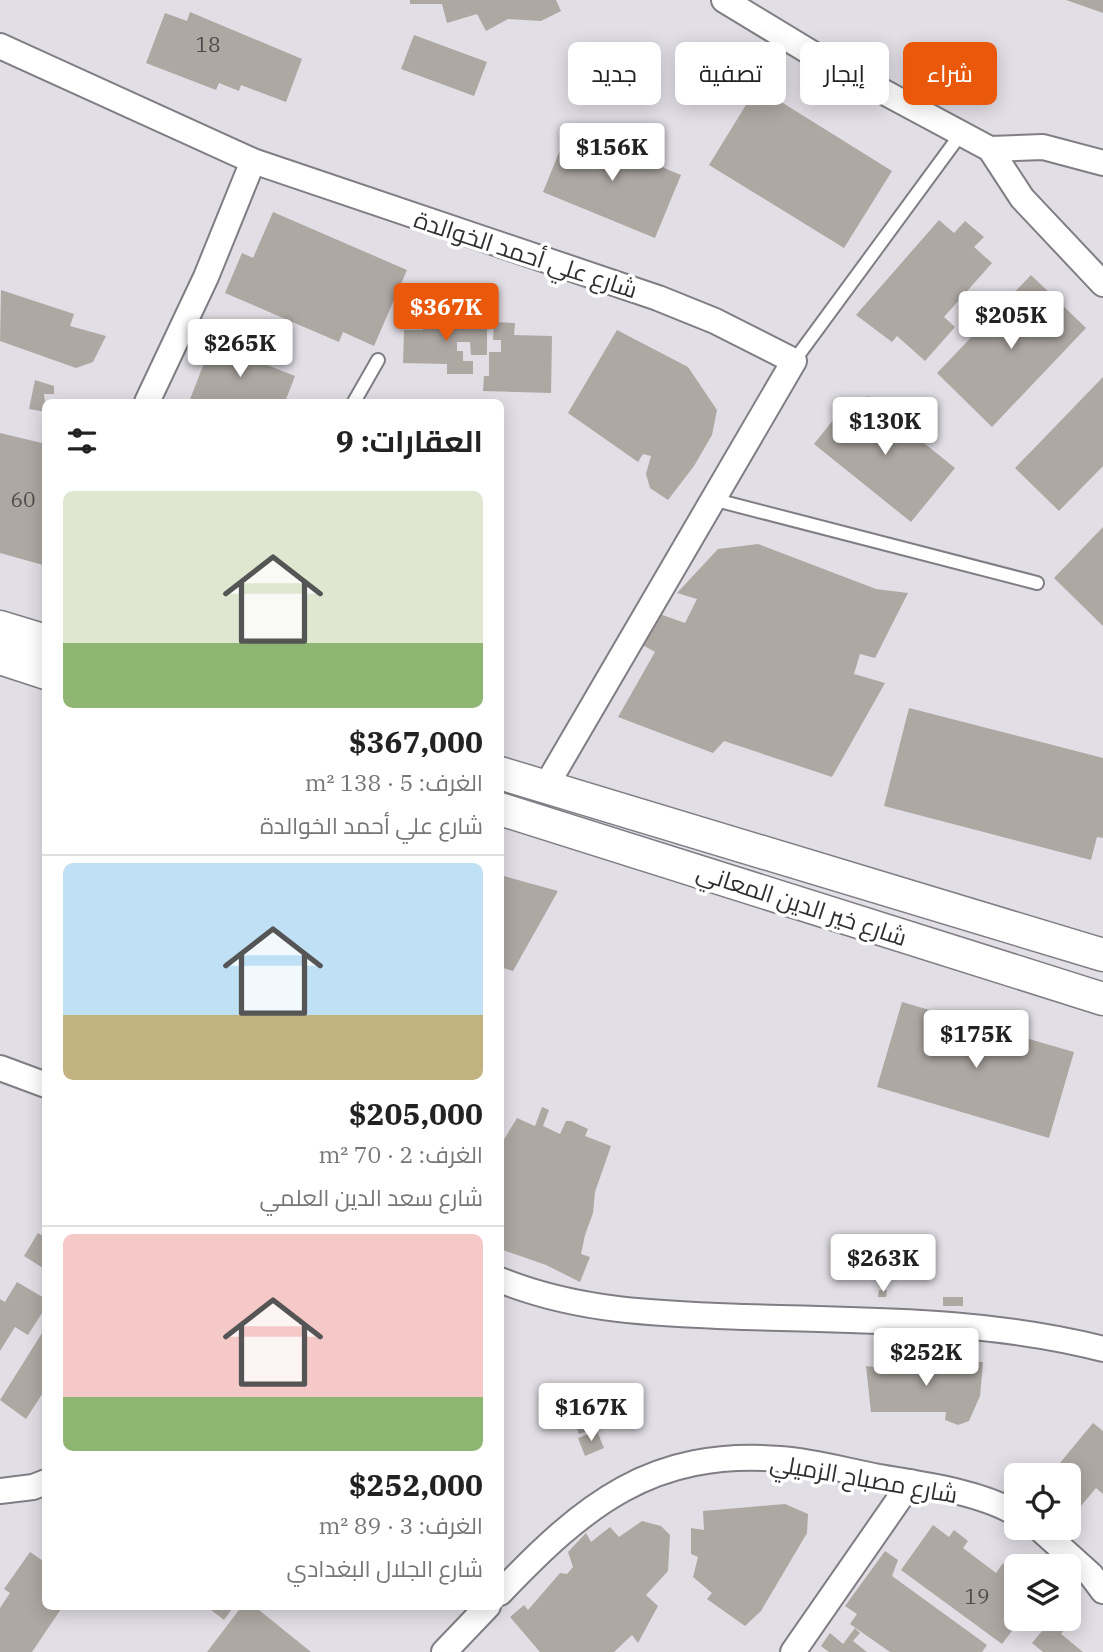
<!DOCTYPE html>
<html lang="ar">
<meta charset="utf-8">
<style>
body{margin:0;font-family:"IBM Plex Serif",Cairo,serif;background:#f2f2f2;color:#222;direction:rtl;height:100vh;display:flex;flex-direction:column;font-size:26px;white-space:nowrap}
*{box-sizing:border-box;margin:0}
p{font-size:23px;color:#767676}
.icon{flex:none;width:38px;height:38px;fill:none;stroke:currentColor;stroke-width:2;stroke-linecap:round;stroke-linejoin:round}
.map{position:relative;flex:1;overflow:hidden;direction:ltr}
.panel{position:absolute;left:42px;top:399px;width:462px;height:1211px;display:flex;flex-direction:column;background:#fff;border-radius:10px;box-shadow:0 4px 18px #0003;direction:rtl}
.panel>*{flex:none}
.banner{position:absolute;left:525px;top:42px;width:472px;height:63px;direction:rtl;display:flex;gap:14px}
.buttons{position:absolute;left:1004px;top:1463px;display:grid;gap:14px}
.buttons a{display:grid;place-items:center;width:77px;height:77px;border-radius:10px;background:#fff;box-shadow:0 4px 18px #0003;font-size:35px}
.price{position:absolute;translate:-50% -60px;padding:0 16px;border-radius:7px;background:#fff;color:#222;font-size:23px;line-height:46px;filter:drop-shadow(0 2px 4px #0008)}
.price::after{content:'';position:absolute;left:50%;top:42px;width:21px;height:16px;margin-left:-10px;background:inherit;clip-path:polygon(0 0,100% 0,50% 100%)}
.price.on{background:#ea580c;color:#fff}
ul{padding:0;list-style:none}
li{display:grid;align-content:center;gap:14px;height:371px;padding:0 21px}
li+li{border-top:2px solid #e0e0e0}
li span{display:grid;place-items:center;height:217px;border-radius:10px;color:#555}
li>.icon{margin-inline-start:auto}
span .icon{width:126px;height:126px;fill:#fffc;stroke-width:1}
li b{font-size:30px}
h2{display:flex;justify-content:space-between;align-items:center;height:84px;padding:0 21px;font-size:30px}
.pill{padding:0 24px;border-radius:10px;background:#fff;box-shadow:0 4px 18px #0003;font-size:24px;line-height:63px}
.pill.on{background:#ea580c;color:#fff}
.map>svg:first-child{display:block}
.building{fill:#aea8a3}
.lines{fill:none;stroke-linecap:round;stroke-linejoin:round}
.service-casing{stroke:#807d84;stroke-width:16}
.minor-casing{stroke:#807d84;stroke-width:28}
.tertiary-casing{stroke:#807d84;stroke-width:35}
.service{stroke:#fff;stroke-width:12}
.minor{stroke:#fff;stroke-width:24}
.tertiary{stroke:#fff;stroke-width:32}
.labels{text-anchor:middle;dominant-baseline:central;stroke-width:7;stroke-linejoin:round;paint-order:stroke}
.number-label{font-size:21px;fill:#4f4c4d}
.street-label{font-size:24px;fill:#2f2e30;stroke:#fff}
</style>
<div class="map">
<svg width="1103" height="1652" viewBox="0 0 1103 1652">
<rect width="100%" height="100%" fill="#e1dee5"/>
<!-- building -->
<path class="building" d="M410,0H556L561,11L541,21L508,19L486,31L477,14L447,23L442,4H410Z
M1066,0H1103V13Z
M190,12L302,59L286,102L241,85L239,91L219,83L216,90L146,63L165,13L187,21Z
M414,35L487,62L474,96L401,69Z
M757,87L892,171L844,248L709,165Z
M569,128L681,175L655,238L543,192Z
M273,212L407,270L374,346L343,332L339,342L225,293L242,253L253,258Z
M939,220L954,233L965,221L984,237L974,247L992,263L944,317L955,327L925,361L897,336L892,342L856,315Z
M1031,275L1086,328L992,427L937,373Z
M1,290L74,314L70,326L106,336L93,362L76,368L0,341Z
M424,316H468V322H487V355H471L470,342H457V351H463V361H473V374H447V364L403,363L404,330H423Z
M494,322L515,323L514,335L552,336L551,393L483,391L484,376H489V352H501V340H493Z
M617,330L688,367L717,410L712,435L694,466L668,500L650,488L646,474L651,456L643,454L638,462L568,413Z
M243,342L262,350L257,361L295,376L285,402H189L211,345L238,356Z
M1103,377V466L1059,511L1015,468Z
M35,380L54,386V394H44L46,412L29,409Z
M868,396L890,413L885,418L891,423L894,419L955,468L911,522L814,444L846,404L854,397L862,404Z
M0,433L46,444V558L43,565L0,553Z
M1103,527V626L1054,578Z
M758,544L876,589L908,593L875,658L860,654L854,674L885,683L832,777L724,741L713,753L618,717L655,652L639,643L657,613L685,623L697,599L677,593L718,549Z
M909,708L1103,758V838L1097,837L1091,860L884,806Z
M500,875L558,891L513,971L500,967Z
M902,1002L1074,1052L1049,1138L877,1087Z
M542,1107L549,1110L543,1126L560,1134L566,1121H571L588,1129L585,1136L611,1146L595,1192L593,1213L585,1235L581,1254L590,1257L580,1282L546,1265L500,1249V1146L517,1118L535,1126Z
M38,1233L46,1238V1270L24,1256Z
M17,1282L46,1299V1307L28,1335L15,1327L0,1351V1299L5,1302Z
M879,1290H887L886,1297H878Z
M943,1297H963V1306H943Z
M42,1333L46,1335V1388L26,1419L0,1400Z
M894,1356L929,1357L928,1368L935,1366L936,1362H983L980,1396L969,1421L958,1425L945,1420L946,1412H871L866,1366L894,1369Z
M590,1417L595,1428L579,1434L575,1424Z
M1093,1423L1103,1431V1494L1096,1488L1071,1518L1069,1475H1050Z
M597,1431L604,1448L585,1456L578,1438Z
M785,1504L808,1514L807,1533L761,1611L745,1626L707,1599L712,1593L693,1577L698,1557L691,1554V1528L704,1530L703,1511Z
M642,1521L661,1526L670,1535L668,1571L646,1595L658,1606L638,1643L632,1635L614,1652H540L510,1617L524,1605L528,1610L560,1573L567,1574L573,1567L568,1552L586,1533L591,1542L610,1527L619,1537Z
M933,1525L949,1537L954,1530L968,1541L963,1548L996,1573L1003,1563L1017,1573V1619H1021L1002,1644L901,1570Z
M885,1551L898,1560L892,1576L987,1645L982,1652H890L850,1624L857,1614L845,1606Z
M30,1552L46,1563V1606H63L32,1652H0V1608L10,1593L4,1589Z
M206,1606H234L224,1620Z
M242,1606H254L311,1652H207Z
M1052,1619H1058L1067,1626L1061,1634L1083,1652H1043L1032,1643Z
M855,1628L860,1633L853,1641L867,1652H829L821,1646L830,1633L843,1644Z"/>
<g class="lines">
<defs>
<path id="service" d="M794,361L960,135
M354,402L378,360
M712,499L1037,583"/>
<path id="minor" d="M724,0L813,54L990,149L1022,198L1103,284
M0,46L253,161L658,298L715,321L794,361L546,786
M990,149L1043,147L1103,163
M147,402L206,277L253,161
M0,1068L46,1085
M500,1280C579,1312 661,1314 745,1317C864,1321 987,1319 1103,1349
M0,1491L33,1487L46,1482
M1039,1528L1091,1575L1103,1591
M500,1593C584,1505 651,1449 780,1459C813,1461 847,1471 879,1477C921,1484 981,1492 1017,1514
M444,1652L488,1606
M793,1652L911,1482"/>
<path id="tertiary" d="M0,627L46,641
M0,658L46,673
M500,773L1103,955
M500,809L1103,999"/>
</defs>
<!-- service casing -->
<use href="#service" class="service-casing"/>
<!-- minor casing -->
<use href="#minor" class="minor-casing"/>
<!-- tertiary casing -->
<use href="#tertiary" class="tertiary-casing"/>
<!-- service -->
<use href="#service" class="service"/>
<!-- minor -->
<use href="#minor" class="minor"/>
<!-- tertiary -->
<use href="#tertiary" class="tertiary"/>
</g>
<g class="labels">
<!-- number labels -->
<g class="number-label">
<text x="208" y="44">18</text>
<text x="23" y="499">60</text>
<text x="977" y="1596">19</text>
</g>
<!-- street labels -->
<g class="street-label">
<text transform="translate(526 254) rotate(18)">شارع علي أحمد الخوالدة</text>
<text transform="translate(802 904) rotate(18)">شارع خير الدين المعاني</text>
<text transform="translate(864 1478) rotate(10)">شارع مصباح الزميلي</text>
</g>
</g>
</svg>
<div class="buttons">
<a><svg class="icon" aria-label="locate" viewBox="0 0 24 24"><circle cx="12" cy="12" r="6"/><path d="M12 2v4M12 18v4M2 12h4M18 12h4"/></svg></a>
<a><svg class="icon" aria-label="layers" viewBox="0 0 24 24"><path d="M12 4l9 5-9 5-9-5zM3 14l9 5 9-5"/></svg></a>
</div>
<b class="price" style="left:612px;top:183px">$156K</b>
<b class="price on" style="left:446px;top:343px">$367K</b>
<b class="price" style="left:1011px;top:351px">$205K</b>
<b class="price" style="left:240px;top:379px">$265K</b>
<b class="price" style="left:885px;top:457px">$130K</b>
<b class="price" style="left:976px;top:1070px">$175K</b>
<b class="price" style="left:883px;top:1294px">$263K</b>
<b class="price" style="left:926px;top:1388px">$252K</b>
<b class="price" style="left:591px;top:1443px">$167K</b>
<div class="banner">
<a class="pill on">شراء</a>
<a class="pill">إيجار</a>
<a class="pill">تصفية</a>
<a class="pill">جديد</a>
</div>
<section class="panel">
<h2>العقارات: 9<svg class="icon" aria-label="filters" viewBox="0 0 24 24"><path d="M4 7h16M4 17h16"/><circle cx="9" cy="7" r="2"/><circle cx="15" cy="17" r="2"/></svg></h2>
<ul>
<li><span style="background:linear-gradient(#dfe7d0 70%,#8fb573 0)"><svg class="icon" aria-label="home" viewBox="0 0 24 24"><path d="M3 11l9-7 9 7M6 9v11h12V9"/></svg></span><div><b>$367,000</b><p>الغرف: 5 · 138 m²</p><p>شارع علي أحمد الخوالدة</p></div></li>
<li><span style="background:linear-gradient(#bfe0f5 70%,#c2b280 0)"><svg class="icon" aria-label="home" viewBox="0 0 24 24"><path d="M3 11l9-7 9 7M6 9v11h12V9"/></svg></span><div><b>$205,000</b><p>الغرف: 2 · 70 m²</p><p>شارع سعد الدين العلمي</p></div></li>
<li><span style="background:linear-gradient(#f6c9c9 75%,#8fb573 0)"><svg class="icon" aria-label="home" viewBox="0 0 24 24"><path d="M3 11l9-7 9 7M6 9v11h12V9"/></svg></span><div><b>$252,000</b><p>الغرف: 3 · 89 m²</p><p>شارع الجلال البغدادي</p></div></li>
</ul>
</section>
</div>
